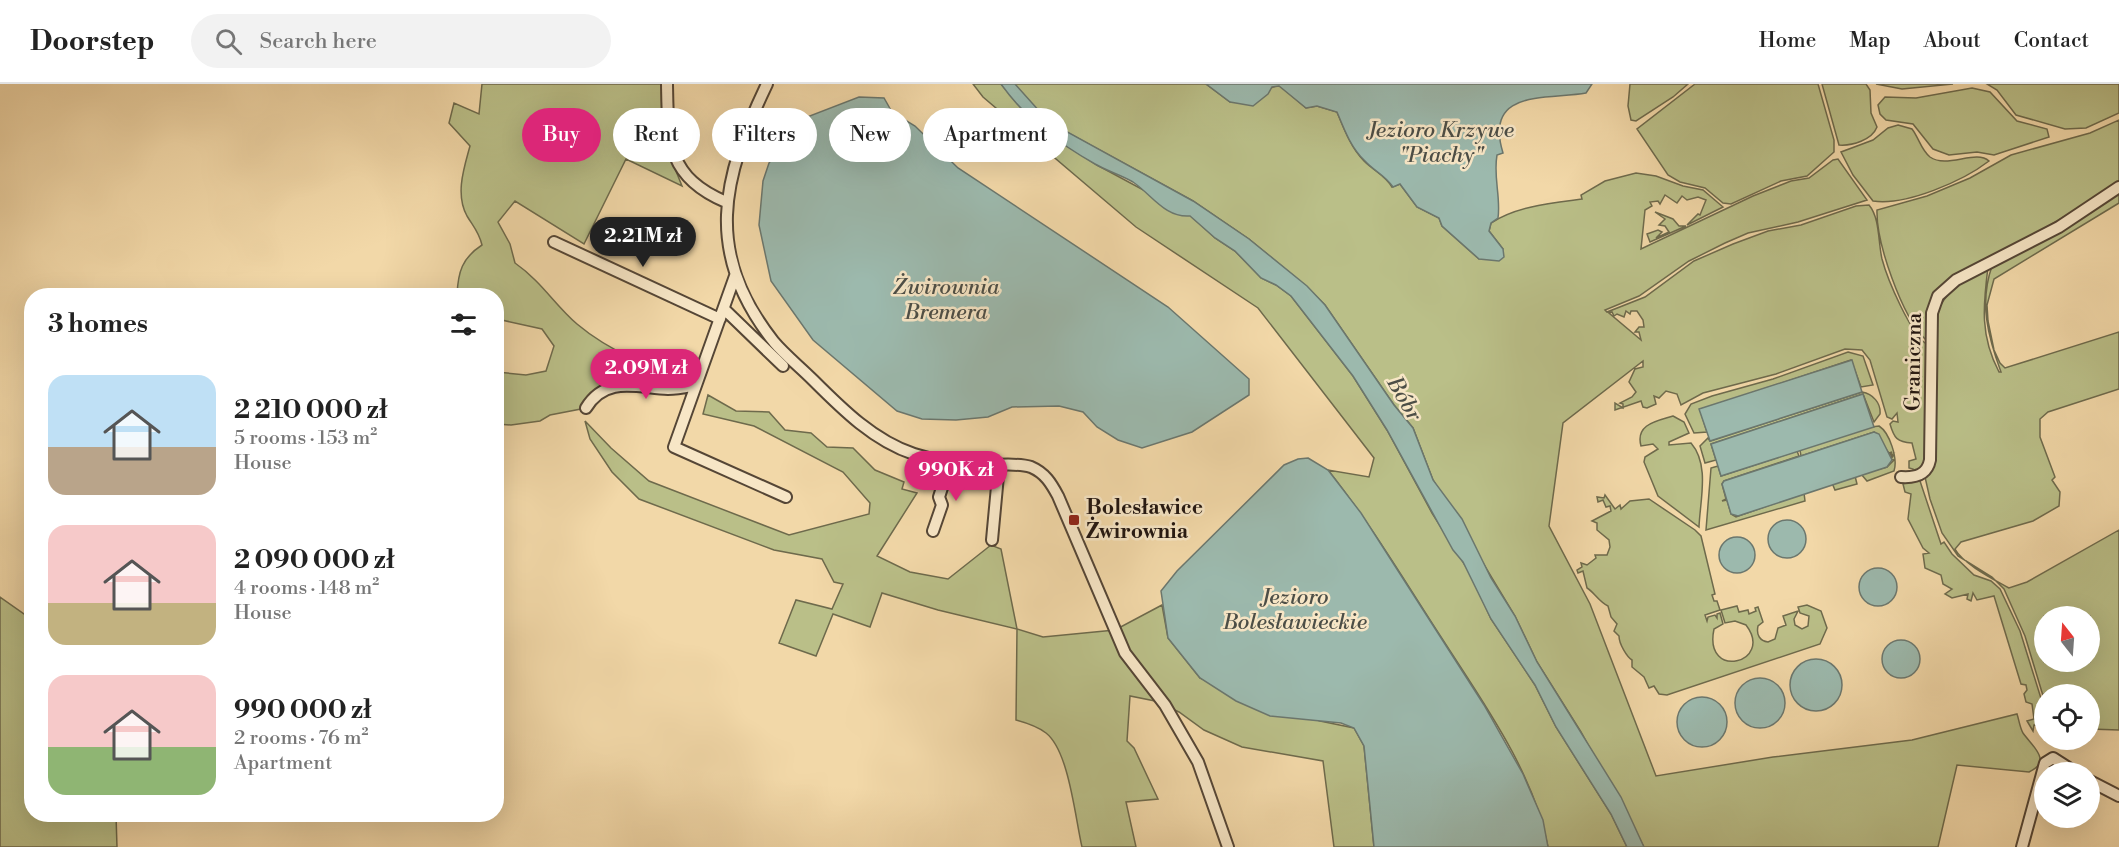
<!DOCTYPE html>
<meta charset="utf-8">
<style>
body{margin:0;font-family:"Libre Bodoni",serif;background:#f2f2f2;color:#222;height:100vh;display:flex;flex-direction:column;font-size:22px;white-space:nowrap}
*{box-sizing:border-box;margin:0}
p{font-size:20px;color:#767676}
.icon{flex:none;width:33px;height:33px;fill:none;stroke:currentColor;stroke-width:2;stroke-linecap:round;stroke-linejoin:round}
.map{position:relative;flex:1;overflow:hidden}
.details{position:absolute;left:24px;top:204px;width:480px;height:534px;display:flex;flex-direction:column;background:#fff;border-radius:24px;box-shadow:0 6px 24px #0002}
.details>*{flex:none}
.hud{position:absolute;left:522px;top:24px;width:570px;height:54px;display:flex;gap:12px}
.needle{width:39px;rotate:343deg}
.controls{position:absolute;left:2034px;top:522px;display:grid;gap:12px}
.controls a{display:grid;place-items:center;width:66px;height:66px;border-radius:50%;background:#fff;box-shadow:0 6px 24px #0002;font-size:30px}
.price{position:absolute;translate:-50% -51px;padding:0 14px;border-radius:21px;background:#db2777;color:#fff;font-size:20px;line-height:39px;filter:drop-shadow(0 2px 3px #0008)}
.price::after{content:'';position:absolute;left:50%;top:36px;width:18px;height:14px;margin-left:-9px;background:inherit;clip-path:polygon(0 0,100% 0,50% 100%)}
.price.current{background:#222;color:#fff}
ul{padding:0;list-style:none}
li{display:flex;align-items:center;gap:18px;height:150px;padding:0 24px}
li span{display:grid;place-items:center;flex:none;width:168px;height:120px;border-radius:18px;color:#555}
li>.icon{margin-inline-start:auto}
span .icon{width:72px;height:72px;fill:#fffc;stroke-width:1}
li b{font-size:26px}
h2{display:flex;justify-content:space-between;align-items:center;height:72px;padding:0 24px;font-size:26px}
.tag{padding:0 21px;border-radius:27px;background:#fff;box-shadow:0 6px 24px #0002;font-size:21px;line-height:54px}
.tag.current{background:#db2777;color:#fff}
header{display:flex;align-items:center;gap:36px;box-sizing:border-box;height:84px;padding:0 30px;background:#fff;border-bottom:2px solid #e0e0e0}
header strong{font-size:28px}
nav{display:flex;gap:33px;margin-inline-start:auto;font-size:21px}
.search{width:420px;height:54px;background:#f2f2f2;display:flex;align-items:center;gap:15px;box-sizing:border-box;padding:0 21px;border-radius:33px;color:#767676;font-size:22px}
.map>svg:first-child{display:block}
.green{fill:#babf88;stroke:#6e6a4c;stroke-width:1.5;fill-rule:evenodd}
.water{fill:#9cb9ad;stroke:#6b776e;stroke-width:1.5}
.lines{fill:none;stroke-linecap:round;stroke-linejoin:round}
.minor-casing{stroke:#554636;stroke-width:14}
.minor{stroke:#f7e6c6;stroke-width:10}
.poi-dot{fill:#8f2418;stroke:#f7e6c6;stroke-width:2}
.labels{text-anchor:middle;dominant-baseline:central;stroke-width:5;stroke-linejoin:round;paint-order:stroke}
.street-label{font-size:21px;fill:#211510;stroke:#f7e6c6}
.poi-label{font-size:21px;font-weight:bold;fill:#211510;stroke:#f7e6c6;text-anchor:start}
.water-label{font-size:22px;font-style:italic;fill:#4c4e47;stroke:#f7e6c6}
</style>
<header>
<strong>Doorstep</strong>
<div class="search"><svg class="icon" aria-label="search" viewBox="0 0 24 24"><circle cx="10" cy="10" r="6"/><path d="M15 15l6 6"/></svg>Search here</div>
<nav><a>Home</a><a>Map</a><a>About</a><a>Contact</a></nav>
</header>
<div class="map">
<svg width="2119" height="763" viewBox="0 0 2119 763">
<rect width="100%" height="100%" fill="#f2d8a8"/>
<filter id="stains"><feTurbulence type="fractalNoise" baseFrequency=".00333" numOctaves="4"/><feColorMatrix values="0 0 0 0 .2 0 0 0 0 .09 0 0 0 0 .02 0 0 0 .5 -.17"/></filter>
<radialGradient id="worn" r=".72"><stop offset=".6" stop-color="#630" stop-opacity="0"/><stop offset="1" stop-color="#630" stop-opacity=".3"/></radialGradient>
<!-- green -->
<path class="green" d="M482,0H667L674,82L682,102L626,75L584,160L515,117L498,138L510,160L515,179C542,198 554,220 577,240C610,268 656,286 696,301L619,302L586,324L550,331L540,337L511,341L497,340V288L526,291L546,287L554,262L542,245L497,235L496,212L457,211C458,188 462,174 482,161C479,148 473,142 467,132C455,110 464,84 470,62L449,39L454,19L479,30Z
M973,0H1001L1032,37L1044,47L1097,81L1190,131L1215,154L1235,167L1261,194L1276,201L1291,212L1353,292L1387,346L1432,429L1470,489L1491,535L1535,601L1556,643L1611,730L1627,763H1548C1533,686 1482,617 1441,553C1404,496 1370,439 1328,386L1369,393L1374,374L1258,224L1136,143L983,13Z
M1014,0H1206L1230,18L1279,1L1306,24L1317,22L1337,28C1344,45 1351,64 1364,77C1374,87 1385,91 1392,103L1400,100L1417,123L1439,134L1442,142L1479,175L1503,165L1489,147L1491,139C1517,122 1552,119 1582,115L1581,111L1605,97L1636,89L1656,92L1683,102L1703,106L1723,123L1687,141L1698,130L1700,131L1706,116L1698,113L1687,116L1682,112L1677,119L1665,111L1660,120L1658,117L1650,118L1652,122L1645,126L1641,165L1753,112L1791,97L1809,94L1833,76L1838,75L1867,116L1798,138L1748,149L1725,159L1689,177L1639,212L1605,226L1607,228L1645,213L1694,177L1733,160L1768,147L1801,141L1856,122L1869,121C1880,134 1878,158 1882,175C1887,194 1911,252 1928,261L1925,377L1921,386L1913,389V385L1909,384V377L1916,375L1912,359C1897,358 1894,354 1890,340L1893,337L1898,338L1897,329L1892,335L1887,333L1870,276L1862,266L1845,265L1776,290L1703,309L1681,321L1677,310L1666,307L1659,314L1654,312L1656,320L1647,324L1643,323L1641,317L1615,326V319L1623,324V320L1620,319L1632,313L1636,308L1629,298L1635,285L1643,283V277L1563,339L1549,442L1590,520L1656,692L1773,673L1912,656L2017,630C2019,636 2020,644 2023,649C2032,662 2053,677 2029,688L1957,681L1938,763H1644L1581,648L1537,578L1515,532L1433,396L1413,344L1394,321L1325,221L1307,203L1249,155L1193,117L1048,38ZM1626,227L1630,230L1631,227H1637L1643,236L1644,243H1639L1635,248H1639L1641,256L1609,229L1612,228L1614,232L1617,230L1624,233Z
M1630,0H1688L1673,13L1636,37L1631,36L1628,22Z
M1695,0H1818L1834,56V68L1807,92L1781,97L1731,120L1723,119L1705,104L1680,98L1668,91L1637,45Z
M1822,0H1866L1870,6L1871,29L1877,43C1872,56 1852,62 1839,61Z
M1876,0H1953L1902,5Z
M1987,0H2119V29L2086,44L2065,45L2016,31L1997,6Z
M1972,4L1990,8L2017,37L2047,45L2049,53L1994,71L1977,68L1949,71L1933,65L1913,40L1886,36L1880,30L1878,21L1885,13L1916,14Z
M2119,36V100L1933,211L1928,228V256L1925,255C1902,232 1876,159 1877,126L1927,112L1970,94L2011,71L2090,49Z
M1898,41L1912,45C1919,54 1921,66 1930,73C1947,85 1976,65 1989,77C1963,97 1906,122 1873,117L1853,91L1841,68L1873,56L1888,44Z
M2119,106V119L1994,195L1987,221L1988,237L1994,266L2000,279L2005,284L2119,248V305L2048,328L2040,335V353L2055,393L2052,396L2060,408L2059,422L2033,437L1961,458L1955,465C1963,480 1995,496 2009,504L2027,498L2119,446V646L2090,645V610H2044V615L2025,552L2004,505L1992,493L1958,472L1942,449L1930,415L1925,393L1935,232C1947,205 1961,197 1988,183C1983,222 1980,252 1999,288H2001C1988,253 1979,219 1992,182ZM2044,532H2090V578H2044Z
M1655,128L1673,135L1679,142H1686L1650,158L1647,150L1658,146L1662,148L1656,154L1669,148L1665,142L1659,141L1665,135Z
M1848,268L1863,272L1873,301L1861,303L1851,276L1700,326L1707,348L1694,349L1685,330L1691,320L1712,312L1773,295Z
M1862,308C1873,310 1881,319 1880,330L1874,338L1863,310L1711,360L1716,376L1705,379L1700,362L1708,354L1710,357Z
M708,311L736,327L769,328L785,346L811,349L827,363L853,364L875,386L904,398L902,405L917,409L877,472L910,488L948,495L991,461L1001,465L1017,545L1043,553L1115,546L1162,521L1168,554L1200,594L1320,637L1354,644L1364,662L1374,763H1334L1323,677L1242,663L1204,646L1179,628L1155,617L1130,612L1127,657L1134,664L1158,715L1126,718L1136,763H1082C1075,733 1069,667 1046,649C1037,642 1027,639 1016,636L1017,545L938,526L882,509L870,543L833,530L816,572L779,559L796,516L832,525L843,500L834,498L822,475L774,466L639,415L612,388L590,355L585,337L611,364L649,397L789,451L869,430L870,419L843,388L754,342L703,330Z
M1673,332L1684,338L1689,349L1669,358V361L1691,359C1710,381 1700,416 1699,443L1658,412L1644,378L1645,373L1658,365L1653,360L1641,362C1635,340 1657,337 1673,332Z
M1879,342C1890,349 1898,375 1894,387L1867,397L1861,390L1887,383L1894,376L1891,375L1893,372L1890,373L1893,370L1889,371L1892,368L1889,369C1883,363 1882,353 1874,348L1801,372L1800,366L1847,346Z
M1797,367L1799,372L1724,397L1722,400L1726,415L1722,417L1727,416L1731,430L1736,433L1804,409L1805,417L1706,446L1711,384L1718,382L1721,392Z
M1855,392L1857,400L1835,406L1832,399Z
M1919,394L1941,460L1944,458L1952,470L1974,491L1991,497L2000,505L2020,547L2044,624V629L2038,635L2041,642L2034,641L2033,647L2027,637L2034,635L2032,620L2026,618L2024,610L2027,606L2026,601L2021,600L1994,512L1977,516L1973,509L1971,517L1967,515L1968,510L1952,514L1945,510L1952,505L1943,500L1941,491L1925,484L1923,470L1929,469L1923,464L1908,435L1911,410L1905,408L1903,400Z
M1605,411L1615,425L1620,421L1621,425L1630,417L1649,415L1695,446L1701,452L1715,510L1712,511L1714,517H1717L1720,526L1705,531L1707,537L1708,533L1715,531L1717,534V530L1720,529L1723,540L1714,545C1703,597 1775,579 1746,541L1735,537L1725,539L1721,526L1737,522L1739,528L1748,526L1749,530L1756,527L1755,524L1758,523L1763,538L1758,542C1756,551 1760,557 1768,558L1775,555L1778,544L1786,541L1783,532L1798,527L1794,535L1795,541L1802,545L1808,542L1809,532L1800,529L1798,523L1807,521L1821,527L1827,544L1820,560L1667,611L1659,610L1654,602L1649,604L1644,593L1632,583V576C1627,573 1619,560 1619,552L1614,547L1617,540L1611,533L1608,522C1599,518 1593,507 1587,504L1583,487L1578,489L1577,486L1582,483L1581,479L1587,481L1596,474L1595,471H1607L1610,463L1609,456L1597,446V439L1592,437L1611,427L1610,422L1606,423L1603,416L1598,418L1597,413L1604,414Z
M0,513L31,535L32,730L116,731L117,763H0Z"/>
<!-- water -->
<path class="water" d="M1001,0H1015L1049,38L1193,117L1249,155L1307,202L1325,221L1394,321L1413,344L1433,396L1462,435L1491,494L1515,532L1537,578L1621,713L1644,763H1627L1611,730L1556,643L1535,601L1491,535L1463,478L1453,466L1387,346L1353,292L1291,212L1276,201L1261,194L1235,167L1215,154L1190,132C1165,134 1152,111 1133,98C1121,91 1107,87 1095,80C1058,59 1026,35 1001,0Z
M1206,0H1592L1586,9C1548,16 1483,4 1503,69L1497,71C1493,93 1501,113 1498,134L1491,139L1489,147L1503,165L1504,173L1499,177L1479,175L1442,142L1439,134L1417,123L1400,100L1393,103C1385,91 1374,87 1365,77C1351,64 1344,45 1337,28L1317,22L1306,24L1279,2L1272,3L1268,10L1253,22L1230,18Z
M859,13L884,14L892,28L915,42L958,84L1168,223L1249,295V311L1192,348L1142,364L1118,356L1097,343L1083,328L1059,322L1012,323L988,333L956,336L922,335L897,327L813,256L771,197L759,141L763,97L769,79L781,63L794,38Z
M1852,276L1862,308L1710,357L1699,325Z
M1863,310L1874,343L1721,392L1711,360Z
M1874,348L1879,350L1892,376L1887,383L1738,432L1731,430L1722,400L1724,397Z
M1308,374L1328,386L1361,429L1484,621L1523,690L1543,736L1548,763H1374L1364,662L1354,644L1341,639L1270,632L1236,617L1200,594L1168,554L1161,507L1177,487L1284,381L1298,375Z
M1768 455a19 19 0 1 1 38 0a19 19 0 1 1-38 0Z
M1719 471a18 18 0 1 1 36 0a18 18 0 1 1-36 0Z
M1859 503a19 19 0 1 1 38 0a19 19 0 1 1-38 0Z
M1882 575a19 19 0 1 1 38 0a19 19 0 1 1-38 0Z
M1790 601a26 26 0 1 1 52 0a26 26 0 1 1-52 0Z
M1735 619a25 25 0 1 1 50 0a25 25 0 1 1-50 0Z
M1677 638a25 25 0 1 1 50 0a25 25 0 1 1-50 0Z"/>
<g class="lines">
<defs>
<path id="minor" d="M667,0C668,58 667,93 726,118
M767,0C722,94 703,169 774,258C785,271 800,283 813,296C842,325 874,357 914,370C938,378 964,381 990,381C1002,381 1019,379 1031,383C1045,389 1051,399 1058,412L1125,569L1165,621L1198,678L1228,763
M554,158L720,235
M735,192L674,363L786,413
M724,225L783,282
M586,324C606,291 638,304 668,305C678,305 686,303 696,301
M1901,393C1916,394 1927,391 1930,376L1932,229L1938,212L1956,196L2059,143L2119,103
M933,447L942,421L939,413L950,379
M992,456L999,381
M2090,697L2119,712
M2022,763L2045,679L2053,674L2075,688"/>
</defs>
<!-- minor casing -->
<use href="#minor" class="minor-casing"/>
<!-- minor -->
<use href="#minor" class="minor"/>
</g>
<!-- markers -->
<rect class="poi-dot" x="1068" y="430" width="12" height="12" rx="3"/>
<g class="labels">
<!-- street labels -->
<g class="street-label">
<text transform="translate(1914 278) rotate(-89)">Graniczna</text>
</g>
<!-- poi labels -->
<g class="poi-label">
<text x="1086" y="424">Bolesławice<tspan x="1086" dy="24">Żwirownia</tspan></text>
</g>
<!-- water labels -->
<g class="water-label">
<text x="1441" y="46">Jezioro Krzywe<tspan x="1441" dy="25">"Piachy"</tspan></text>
<text x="946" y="203">Żwirownia<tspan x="946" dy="25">Bremera</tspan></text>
<text transform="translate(1404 315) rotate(60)">Bóbr</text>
<text x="1295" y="513">Jezioro<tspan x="1295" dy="25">Bolesławieckie</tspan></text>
</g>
</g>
<rect width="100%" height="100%" filter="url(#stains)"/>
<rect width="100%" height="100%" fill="url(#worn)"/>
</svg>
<div class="controls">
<a><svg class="needle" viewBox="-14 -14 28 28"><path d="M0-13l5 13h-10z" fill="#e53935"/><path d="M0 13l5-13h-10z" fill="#767676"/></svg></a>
<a><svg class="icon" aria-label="locate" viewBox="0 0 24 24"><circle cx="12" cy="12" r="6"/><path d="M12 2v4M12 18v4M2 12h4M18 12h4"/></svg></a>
<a><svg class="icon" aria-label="layers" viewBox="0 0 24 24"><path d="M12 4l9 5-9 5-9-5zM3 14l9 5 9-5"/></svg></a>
</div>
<b class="price current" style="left:643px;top:184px">2.21M zł</b>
<b class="price" style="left:646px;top:316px">2.09M zł</b>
<b class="price" style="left:956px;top:418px">990K zł</b>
<div class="hud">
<a class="tag current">Buy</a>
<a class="tag">Rent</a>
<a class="tag">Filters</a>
<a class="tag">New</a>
<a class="tag">Apartment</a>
</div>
<section class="details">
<h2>3 homes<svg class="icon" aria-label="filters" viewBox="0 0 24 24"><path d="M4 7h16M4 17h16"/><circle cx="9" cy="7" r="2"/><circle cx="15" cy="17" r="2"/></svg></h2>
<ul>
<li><span style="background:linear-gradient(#bfe0f5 60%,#b9a48a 0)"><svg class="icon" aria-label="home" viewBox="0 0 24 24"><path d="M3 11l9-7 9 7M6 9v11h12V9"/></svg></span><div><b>2 210 000 zł</b><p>5 rooms · 153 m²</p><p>House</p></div></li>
<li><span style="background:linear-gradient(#f6c9c9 65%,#c2b280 0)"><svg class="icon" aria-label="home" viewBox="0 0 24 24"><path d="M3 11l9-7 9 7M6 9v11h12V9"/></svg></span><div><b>2 090 000 zł</b><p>4 rooms · 148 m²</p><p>House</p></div></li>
<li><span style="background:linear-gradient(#f6c9c9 60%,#8fb573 0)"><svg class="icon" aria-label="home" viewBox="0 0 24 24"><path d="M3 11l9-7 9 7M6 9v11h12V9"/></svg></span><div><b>990 000 zł</b><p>2 rooms · 76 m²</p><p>Apartment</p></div></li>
</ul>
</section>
</div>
